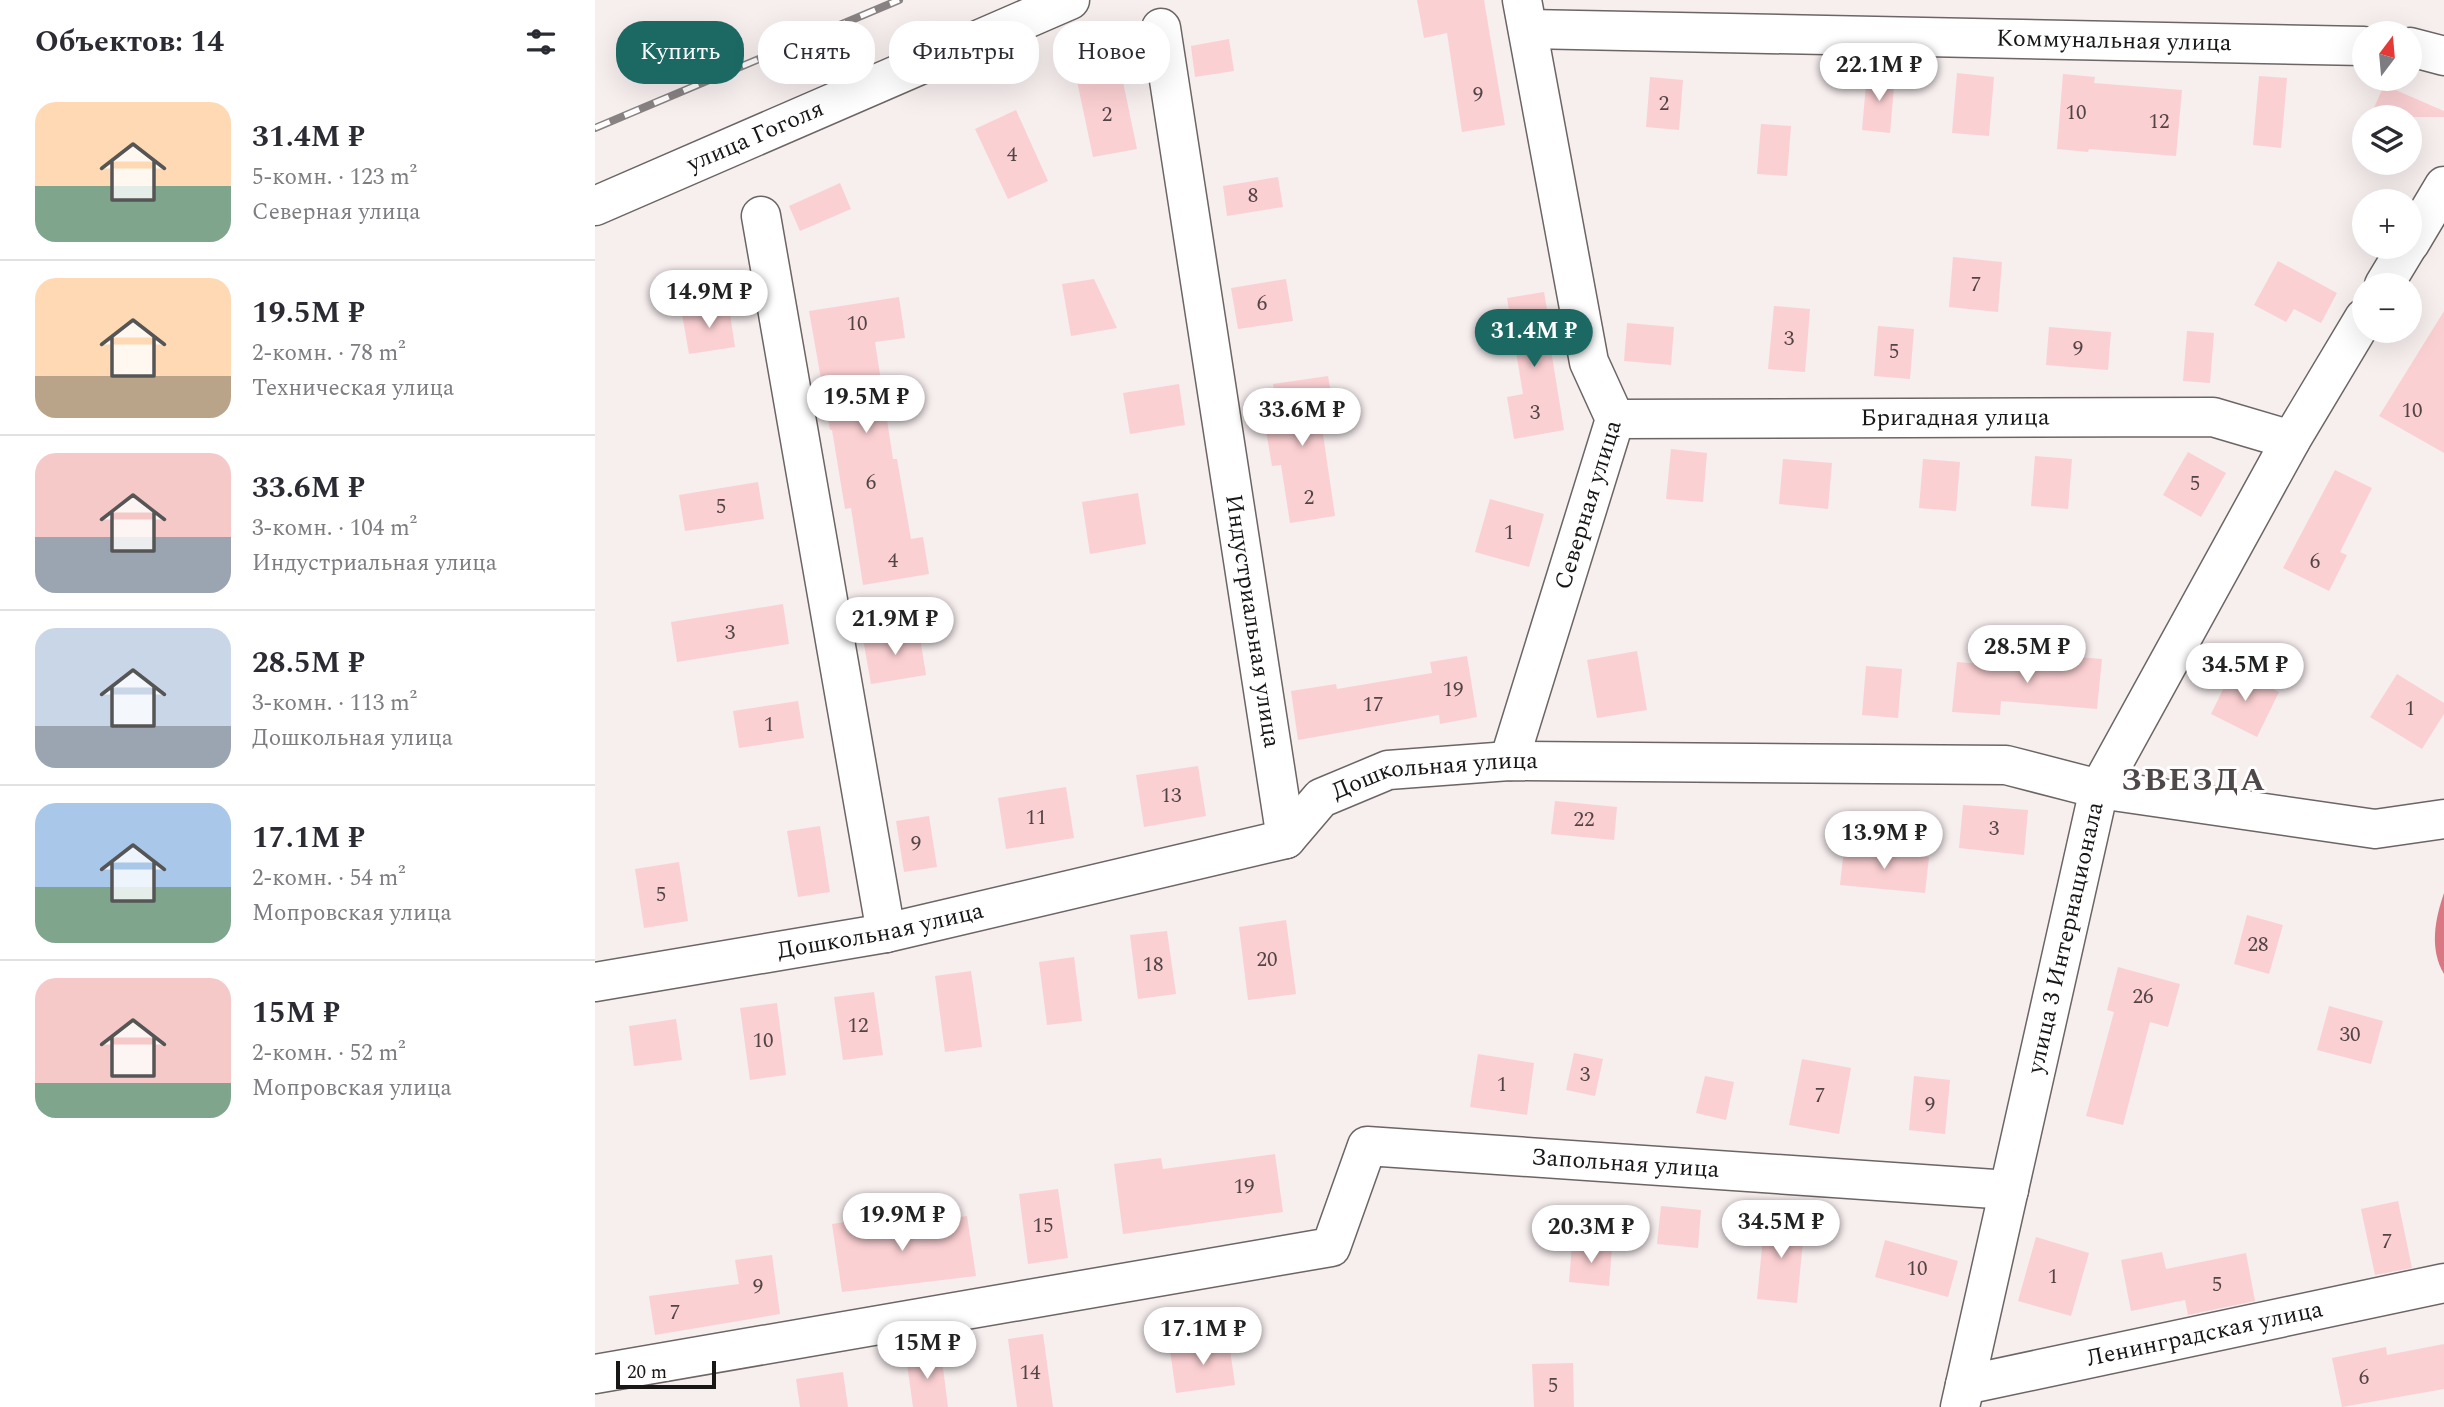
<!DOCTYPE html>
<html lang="ru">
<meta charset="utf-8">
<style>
body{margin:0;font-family:Spectral,serif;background:#f7f7f7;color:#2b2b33;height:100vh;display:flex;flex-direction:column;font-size:26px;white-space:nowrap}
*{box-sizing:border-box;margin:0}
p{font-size:23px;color:#7c7c81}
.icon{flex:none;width:38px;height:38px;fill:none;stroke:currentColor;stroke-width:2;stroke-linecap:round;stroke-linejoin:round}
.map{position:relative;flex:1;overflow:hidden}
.drawer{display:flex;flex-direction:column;background:#fff;width:595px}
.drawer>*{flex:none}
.banner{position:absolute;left:21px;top:21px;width:665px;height:63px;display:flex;gap:14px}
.needle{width:46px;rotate:16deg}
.buttons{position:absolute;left:1757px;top:21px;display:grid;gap:14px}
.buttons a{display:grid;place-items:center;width:70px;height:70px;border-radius:50%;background:#fff;box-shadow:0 7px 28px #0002;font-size:35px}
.scale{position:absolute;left:21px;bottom:18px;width:100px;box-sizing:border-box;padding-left:7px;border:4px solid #191616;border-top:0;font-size:19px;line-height:24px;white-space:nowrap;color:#191616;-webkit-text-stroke:5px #fffdfd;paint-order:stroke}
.price{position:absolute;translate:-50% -60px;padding:0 16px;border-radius:24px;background:#fff;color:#222;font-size:23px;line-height:46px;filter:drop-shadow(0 2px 4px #0008)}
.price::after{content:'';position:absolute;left:50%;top:42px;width:21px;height:16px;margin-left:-10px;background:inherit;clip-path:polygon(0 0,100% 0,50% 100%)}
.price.active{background:#1c6863;color:#fff}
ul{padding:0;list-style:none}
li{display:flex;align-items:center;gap:21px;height:175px;padding:0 35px}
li+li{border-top:2px solid #e1e1e2}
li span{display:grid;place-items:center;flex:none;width:196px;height:140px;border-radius:21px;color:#555}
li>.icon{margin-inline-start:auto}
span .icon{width:84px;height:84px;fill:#fffc;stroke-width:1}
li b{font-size:30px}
h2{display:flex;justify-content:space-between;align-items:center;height:84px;padding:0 35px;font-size:30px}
.pill{padding:0 24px;border-radius:28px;background:#fff;box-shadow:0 7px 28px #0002;font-size:24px;line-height:63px}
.pill.active{background:#1c6863;color:#fff}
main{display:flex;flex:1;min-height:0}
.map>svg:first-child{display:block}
.water{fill:#d97783}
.building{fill:#fbd0d3}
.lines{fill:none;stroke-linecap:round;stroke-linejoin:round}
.minor-casing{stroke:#6c6565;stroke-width:41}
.minor{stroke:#fff;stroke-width:38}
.rail-casing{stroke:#888282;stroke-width:8}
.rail{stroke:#fffdfd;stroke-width:5;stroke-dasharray:16;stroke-linecap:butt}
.labels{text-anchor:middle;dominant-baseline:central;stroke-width:6;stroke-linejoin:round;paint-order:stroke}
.number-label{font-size:21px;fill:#524445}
.street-label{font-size:24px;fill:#191616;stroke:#fffdfd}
.district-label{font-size:32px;font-weight:bold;letter-spacing:2px;fill:#4f4849;stroke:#fffdfd}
</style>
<main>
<section class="drawer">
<h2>Объектов: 14<svg class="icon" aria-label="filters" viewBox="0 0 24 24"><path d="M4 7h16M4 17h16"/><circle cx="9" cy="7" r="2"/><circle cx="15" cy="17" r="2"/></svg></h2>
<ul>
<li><span style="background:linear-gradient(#ffd9b3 60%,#7fa58c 0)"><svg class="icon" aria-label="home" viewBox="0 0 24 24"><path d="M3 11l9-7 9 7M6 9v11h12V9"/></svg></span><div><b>31.4M ₽</b><p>5-комн. · 123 m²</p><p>Северная улица</p></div></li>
<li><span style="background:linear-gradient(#ffd9b3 70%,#b9a48a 0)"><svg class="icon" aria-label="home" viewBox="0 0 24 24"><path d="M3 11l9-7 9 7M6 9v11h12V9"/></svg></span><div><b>19.5M ₽</b><p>2-комн. · 78 m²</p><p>Техническая улица</p></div></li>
<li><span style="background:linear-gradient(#f6c9c9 60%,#9aa5b1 0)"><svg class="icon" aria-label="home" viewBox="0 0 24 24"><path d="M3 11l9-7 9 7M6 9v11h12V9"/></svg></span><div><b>33.6M ₽</b><p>3-комн. · 104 m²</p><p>Индустриальная улица</p></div></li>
<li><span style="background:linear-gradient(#c9d6e8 70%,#9aa5b1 0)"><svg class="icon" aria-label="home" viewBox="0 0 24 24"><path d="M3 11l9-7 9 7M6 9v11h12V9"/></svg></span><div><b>28.5M ₽</b><p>3-комн. · 113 m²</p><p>Дошкольная улица</p></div></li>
<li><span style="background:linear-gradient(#a9c7e8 60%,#7fa58c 0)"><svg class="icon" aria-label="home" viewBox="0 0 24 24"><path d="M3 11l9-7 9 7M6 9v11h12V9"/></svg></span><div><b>17.1M ₽</b><p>2-комн. · 54 m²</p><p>Мопровская улица</p></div></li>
<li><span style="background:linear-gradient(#f6c9c9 75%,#7fa58c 0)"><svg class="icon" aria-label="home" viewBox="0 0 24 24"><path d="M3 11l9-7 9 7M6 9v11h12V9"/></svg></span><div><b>15M ₽</b><p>2-комн. · 52 m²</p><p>Мопровская улица</p></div></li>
</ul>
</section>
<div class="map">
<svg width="1849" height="1407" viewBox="0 0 1849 1407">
<rect width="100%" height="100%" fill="#f7eeee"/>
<!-- water -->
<path class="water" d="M1849,893V974C1834,949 1840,919 1849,893Z"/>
<!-- building -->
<path class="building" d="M822,0H889L910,125L867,132L852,33L829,38Z
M634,39L639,71L600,77L596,46Z
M526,72L542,149L498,157L482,81Z
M1272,73L1300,75L1295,133L1267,130Z
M1362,73L1399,77L1394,136L1357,133Z
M1468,74L1500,77L1499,83L1587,90L1581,156L1494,149L1493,152L1462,149Z
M1664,76L1692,78L1686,148L1658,145Z
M1055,77L1088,80L1084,130L1051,127Z
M1789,85L1849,111V117H1775Z
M421,110L453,181L413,199L380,129Z
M1166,124L1196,126L1192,176L1162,174Z
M683,177L688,207L632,216L628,186Z
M245,183L256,209L205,231L194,206Z
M1358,257L1407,262L1403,312L1354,307Z
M1683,261L1742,293L1726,323L1699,309L1691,322L1659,305Z
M499,279L522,328L476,336L467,284Z
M691,279L698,321L643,329L636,288Z
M949,292L959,350H956L969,430L919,439L912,397L928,394L912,298Z
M304,297L310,338L280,342L298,459H302L316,539L328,537L334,574L268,585L256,508L250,509L237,430H235L214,311Z
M1179,306L1215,309L1210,372L1173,369Z
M134,307L140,347L94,354L87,314Z
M1849,311V453L1784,416Z
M1032,323L1079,327L1076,365L1029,361Z
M1283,326L1319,329L1315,379L1279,376Z
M1454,327L1516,332L1513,370L1451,365Z
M1592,331L1619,333L1615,383L1588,381Z
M733,376L738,404L724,407L740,516L695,523L686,465L677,466L670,425L684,422L678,384Z
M584,384L590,425L535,434L528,393Z
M1076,449L1112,453L1108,502L1071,499Z
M1593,452L1631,473L1606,517L1568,495Z
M1440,456L1477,459L1473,509L1436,506Z
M1188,459L1237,463L1233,509L1184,504Z
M1328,459L1365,462L1361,511L1324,508Z
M1740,470L1777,488L1745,552L1752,555L1734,591L1688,568Z
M163,482L169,519L90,531L84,495Z
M543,493L551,544L495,554L487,502Z
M895,499L949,514L934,567L880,552Z
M188,604L194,644L82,662L76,622Z
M324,631L331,675L276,684L268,639Z
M1042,651L1052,710L1002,718L992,660Z
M1459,655L1507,659L1502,709L1406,701L1405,715L1357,712L1362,662L1457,670Z
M872,656L882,717L845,724L844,715L703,740L696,691L741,684L742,689L837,673L835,662Z
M1271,666L1307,669L1303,718L1267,715Z
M1638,669L1684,692L1662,737L1616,714Z
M1802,674L1849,703V714L1827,749L1775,717Z
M203,701L209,738L144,748L138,711Z
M603,766L611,816L549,827L541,775Z
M471,787L479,838L411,849L403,798Z
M960,801L1022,807L1019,840L956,834Z
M1368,805L1433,810L1429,855L1364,848Z
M334,816L342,867L309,872L301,821Z
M225,826L235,892L203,897L192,831Z
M1249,849L1334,857L1330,893L1245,885Z
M84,862L93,921L49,928L40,869Z
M1652,915L1688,925L1674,974L1639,964Z
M691,920L701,994L653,1000L644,927Z
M572,931L581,994L543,999L535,935Z
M479,957L487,1021L452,1025L444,962Z
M1523,967L1585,984L1573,1027L1555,1022L1528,1125L1491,1116L1519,1012L1512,1010Z
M376,971L387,1047L350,1052L340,976Z
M279,992L288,1055L248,1060L239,997Z
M182,1003L191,1075L155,1080L145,1008Z
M1734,1006L1788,1021L1776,1064L1722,1050Z
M81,1019L87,1060L39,1066L34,1026Z
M979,1053L1008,1059L1000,1096L971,1090Z
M883,1054L939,1063L932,1115L875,1107Z
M1207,1059L1256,1068L1244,1134L1194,1125Z
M1110,1076L1139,1082L1131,1120L1101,1113Z
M1319,1076L1355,1080L1350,1134L1314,1130Z
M680,1154L688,1212L528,1234L519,1164L566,1158L568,1169Z
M463,1189L473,1258L433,1264L424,1194Z
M1803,1201L1817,1268L1780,1275L1766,1209Z
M1066,1206L1106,1210L1103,1248L1062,1244Z
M372,1216L381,1276L247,1292L237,1224L285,1217L286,1227Z
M1170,1217L1210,1221L1202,1303L1162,1299Z
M1441,1237L1494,1253L1476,1316L1423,1301Z
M1290,1240L1363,1261L1353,1297L1280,1277Z
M977,1245L1017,1248L1014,1286L974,1282Z
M1567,1252L1571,1269L1651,1253L1660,1301L1593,1315L1590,1300L1536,1311L1526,1260Z
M177,1255L185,1314L60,1335L54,1296L144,1284L140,1260Z
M448,1334L458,1407H422L413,1339Z
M634,1342L640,1385L581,1393L575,1350Z
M1849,1344V1389L1747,1407L1737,1358L1791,1347L1792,1355Z
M346,1352L353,1407H318L311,1357Z
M978,1363L979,1407H939L937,1364Z
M248,1372L253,1407H205L201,1379Z"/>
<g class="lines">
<defs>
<g id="minor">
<path id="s1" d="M566,28L691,839"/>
<path id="s2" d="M933,29L1769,46"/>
<path d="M1815,47L1849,56"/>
<path id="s3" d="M0,206L475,0"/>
<path d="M166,216L291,933"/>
<path d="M1815,243L1849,186"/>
<path d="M1789,285L1812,247"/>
<path id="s4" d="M1020,419L1618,417L1696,440"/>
<path id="s5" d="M914,761L1020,419L994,362L927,0"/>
<path id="s6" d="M0,982L291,933L691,839L726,798L793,770L914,761L1411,765L1504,789L1780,829L1849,819"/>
<path id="s7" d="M0,1374L736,1247L772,1146L1414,1190"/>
<path id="s8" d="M1370,1385L1849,1283"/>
<path id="s9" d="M1365,1407L1504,789L1696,440L1769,318"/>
</g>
</defs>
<!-- minor casing -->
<use href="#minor" class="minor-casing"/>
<!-- minor -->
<use href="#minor" class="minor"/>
<defs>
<path id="rail" d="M0,128L304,0"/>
</defs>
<!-- rail casing -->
<use href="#rail" class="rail-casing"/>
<!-- rail -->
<use href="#rail" class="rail"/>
</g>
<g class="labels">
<!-- number labels -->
<g class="number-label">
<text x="883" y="95">9</text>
<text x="1069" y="104">2</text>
<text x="1481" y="113">10</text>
<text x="512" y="115">2</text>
<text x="1564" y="122">12</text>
<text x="417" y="155">4</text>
<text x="658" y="196">8</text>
<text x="1381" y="285">7</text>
<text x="667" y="304">6</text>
<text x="262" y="324">10</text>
<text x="1194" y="339">3</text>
<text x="1483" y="349">9</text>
<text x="1299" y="352">5</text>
<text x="1817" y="411">10</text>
<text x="940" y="413">3</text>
<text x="276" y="483">6</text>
<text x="1600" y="484">5</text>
<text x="714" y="498">2</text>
<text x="126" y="507">5</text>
<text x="914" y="533">1</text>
<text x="298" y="561">4</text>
<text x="1720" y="562">6</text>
<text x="135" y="633">3</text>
<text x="858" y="690">19</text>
<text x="778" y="705">17</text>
<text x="1815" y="709">1</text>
<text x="174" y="725">1</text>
<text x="576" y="796">13</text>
<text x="441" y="818">11</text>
<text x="989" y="820">22</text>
<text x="1399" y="829">3</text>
<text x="321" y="844">9</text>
<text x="66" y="895">5</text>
<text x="1663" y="945">28</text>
<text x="672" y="960">20</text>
<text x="558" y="965">18</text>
<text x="1548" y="997">26</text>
<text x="263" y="1026">12</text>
<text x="1755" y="1035">30</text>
<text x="168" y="1041">10</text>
<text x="990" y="1075">3</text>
<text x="907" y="1085">1</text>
<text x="1225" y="1096">7</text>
<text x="1335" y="1105">9</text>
<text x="649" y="1187">19</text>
<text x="448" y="1226">15</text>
<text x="1792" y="1242">7</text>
<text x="1322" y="1269">10</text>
<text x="1458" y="1277">1</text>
<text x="1622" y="1285">5</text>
<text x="163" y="1287">9</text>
<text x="80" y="1313">7</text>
<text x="435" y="1373">14</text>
<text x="1769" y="1378">6</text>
<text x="958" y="1386">5</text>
</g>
<!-- street labels -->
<g class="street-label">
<text stroke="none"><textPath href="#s2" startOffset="586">Коммунальная улица</textPath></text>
<text stroke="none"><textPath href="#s3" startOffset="175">улица Гоголя</textPath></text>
<text stroke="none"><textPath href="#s4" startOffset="340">Бригадная улица</textPath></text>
<text stroke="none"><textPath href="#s5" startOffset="268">Северная улица</textPath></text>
<text stroke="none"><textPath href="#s1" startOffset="600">Индустриальная улица</textPath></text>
<text stroke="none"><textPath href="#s6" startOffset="878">Дошкольная улица</textPath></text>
<text stroke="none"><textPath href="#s6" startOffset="290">Дошкольная улица</textPath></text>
<text stroke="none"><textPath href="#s9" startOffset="481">улица 3 Интернационала</textPath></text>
<text stroke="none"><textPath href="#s7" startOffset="1113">Запольная улица</textPath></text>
<text stroke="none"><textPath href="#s8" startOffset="245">Ленинградская улица</textPath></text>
</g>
<!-- district labels -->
<g class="district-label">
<text x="1599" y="780">ЗВЕЗДА</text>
</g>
</g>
</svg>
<div class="buttons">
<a><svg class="needle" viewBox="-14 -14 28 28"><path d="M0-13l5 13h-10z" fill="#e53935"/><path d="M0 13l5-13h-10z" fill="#7c7c81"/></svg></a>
<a><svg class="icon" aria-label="layers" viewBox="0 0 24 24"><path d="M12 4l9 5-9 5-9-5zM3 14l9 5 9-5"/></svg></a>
<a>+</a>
<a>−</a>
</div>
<div class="scale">20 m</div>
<b class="price" style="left:1284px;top:103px">22.1M ₽</b>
<b class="price" style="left:114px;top:330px">14.9M ₽</b>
<b class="price active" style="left:939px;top:369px">31.4M ₽</b>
<b class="price" style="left:271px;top:435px">19.5M ₽</b>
<b class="price" style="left:707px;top:448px">33.6M ₽</b>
<b class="price" style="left:300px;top:657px">21.9M ₽</b>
<b class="price" style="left:1432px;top:685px">28.5M ₽</b>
<b class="price" style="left:1650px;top:703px">34.5M ₽</b>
<b class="price" style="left:1289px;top:871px">13.9M ₽</b>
<b class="price" style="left:307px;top:1253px">19.9M ₽</b>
<b class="price" style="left:1186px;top:1260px">34.5M ₽</b>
<b class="price" style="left:996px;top:1265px">20.3M ₽</b>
<b class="price" style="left:608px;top:1367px">17.1M ₽</b>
<b class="price" style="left:332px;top:1381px">15M ₽</b>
<div class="banner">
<a class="pill active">Купить</a>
<a class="pill">Снять</a>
<a class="pill">Фильтры</a>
<a class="pill">Новое</a>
</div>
</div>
</main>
